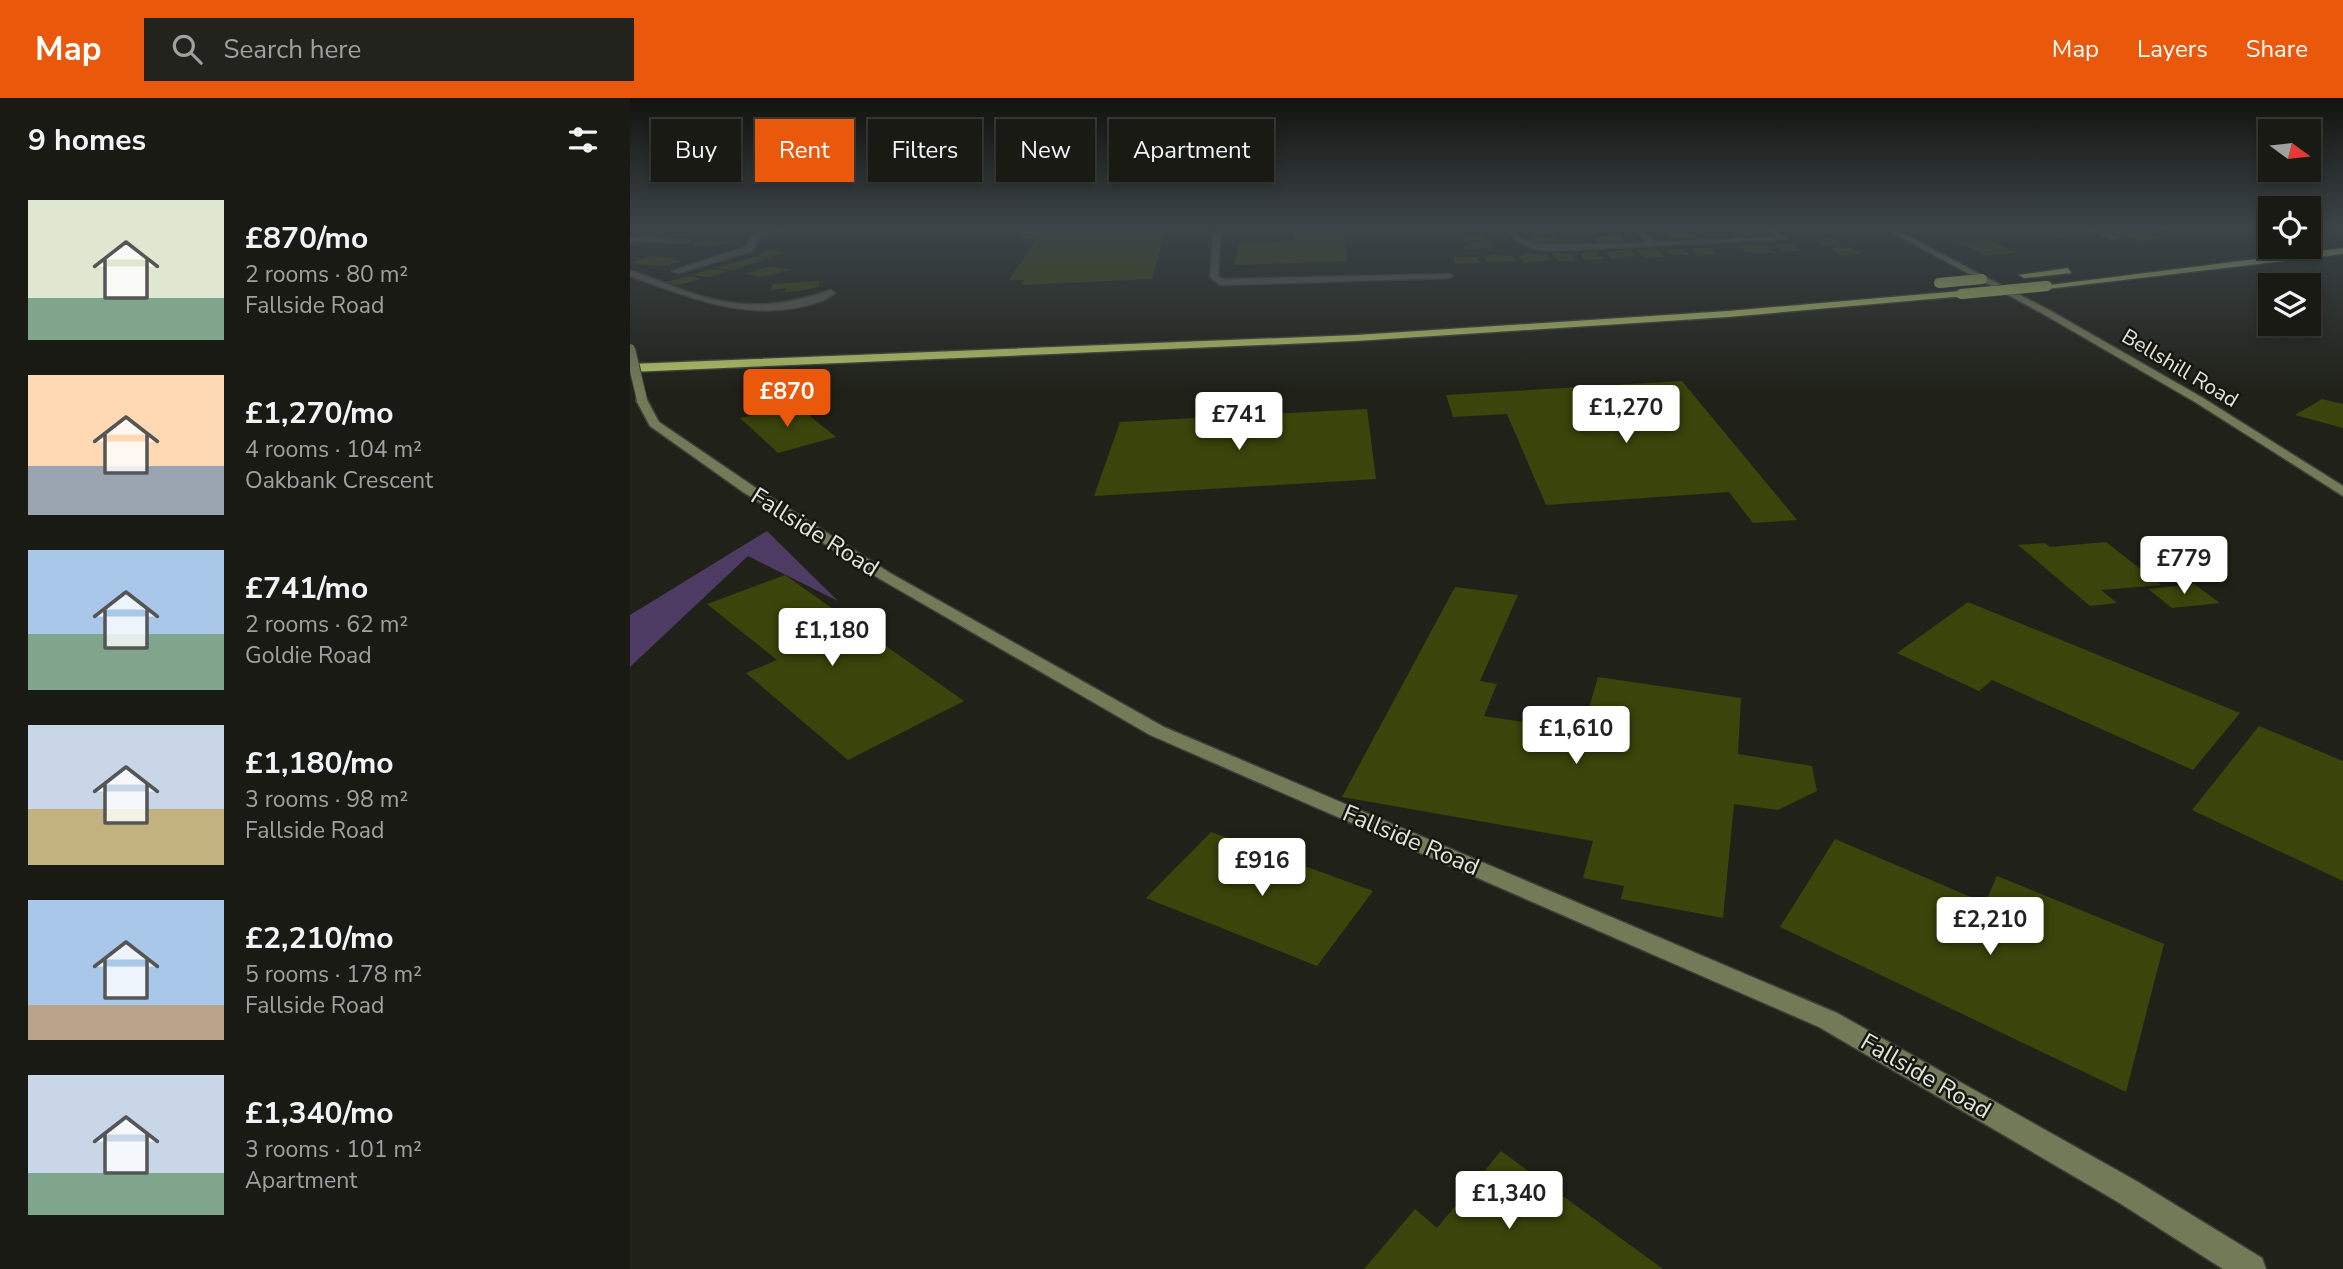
<!DOCTYPE html>
<meta charset="utf-8">
<style>
body{margin:0;font-family:"Nunito Sans",sans-serif;background:#21231c;color:#f1f3f6;height:100vh;display:flex;flex-direction:column;font-size:26px;white-space:nowrap}
*{box-sizing:border-box;margin:0}
p{font-size:23px;color:#9fa1a0}
.icon{flex:none;width:38px;height:38px;fill:none;stroke:currentColor;stroke-width:2;stroke-linecap:round;stroke-linejoin:round}
.map{position:relative;flex:1;overflow:hidden}
.drawer{display:flex;flex-direction:column;background:#181a13;width:630px}
.drawer>*{flex:none}
.guide{position:absolute;left:21px;top:21px;width:665px;height:63px;display:flex;gap:14px}
.needle{width:46px;rotate:105deg}
.controls{position:absolute;left:1628px;top:21px;display:grid;gap:14px}
.controls a{display:grid;place-items:center;width:63px;height:63px;border-radius:0px;background:#181a13;box-shadow:0 4px 10px #0003,0 0 0 2px #363833;font-size:35px}
.price{position:absolute;translate:-50% -60px;padding:0 16px;border-radius:7px;background:#fff;color:#222;font-size:23px;line-height:46px;filter:drop-shadow(0 2px 4px #0008)}
.price::after{content:'';position:absolute;left:50%;top:42px;width:21px;height:16px;margin-left:-10px;background:inherit;clip-path:polygon(0 0,100% 0,50% 100%)}
.price.active{background:#ea580c;color:#fff}
ul{padding:0;list-style:none}
li{display:flex;align-items:center;gap:21px;height:175px;padding:0 28px}
li span{display:grid;place-items:center;flex:none;width:196px;height:140px;border-radius:0px;color:#555}
li>.icon{margin-inline-start:auto}
span .icon{width:84px;height:84px;fill:#fffc;stroke-width:1}
li b{font-size:30px}
h2{display:flex;justify-content:space-between;align-items:center;height:84px;padding:0 28px;font-size:30px}
.tag{padding:0 24px;border-radius:0px;background:#181a13;box-shadow:0 4px 10px #0003,0 0 0 2px #363833;font-size:24px;line-height:63px}
.tag.active{background:#ea580c;color:#fff}
header{display:flex;align-items:center;gap:42px;box-sizing:border-box;height:98px;padding:0 35px;background:#ea580c;color:#fff}
header strong{font-size:33px}
nav{display:flex;gap:38px;margin-inline-start:auto;font-size:24px}
.search{width:490px;height:63px;background:#21231c;display:flex;align-items:center;gap:18px;box-sizing:border-box;padding:0 24px;border-radius:0px;color:#9fa1a0;font-size:26px}
main{display:flex;flex:1;min-height:0}
.map>svg:first-child{display:block}
.green{fill:#4d3b63}
.building{fill:#3b440a}
.lines{fill:none;stroke-linecap:round;stroke-linejoin:round}
.street-casing{stroke:#3e3f38;stroke-width:3}
.secondary-casing{stroke:#3e3f38;stroke-width:3}
.highway-casing{stroke:#3e3f38;stroke-width:3}
.street{fill:#595b51;fill-rule:evenodd}
.secondary{fill:#737a57;fill-rule:evenodd}
.highway{fill:#afc165;fill-rule:evenodd}
.secondary-bridge-casing{stroke:#3e3f38;stroke-width:12;stroke-linecap:butt}
.highway-bridge-casing{stroke:#3e3f38;stroke-width:11;stroke-linecap:butt}
.secondary-bridge{stroke:#737a57;stroke-width:10}
.highway-bridge{stroke:#afc165;stroke-width:10}
.labels{text-anchor:middle;dominant-baseline:central;stroke-width:5;stroke-linejoin:round;paint-order:stroke}
.far-street-label{font-size:21px;fill:#e2e4de;stroke:#161810}
.street-label{font-size:24px;fill:#e2e4de;stroke:#161810}
</style>
<header>
<strong>Map</strong>
<div class="search"><svg class="icon" aria-label="search" viewBox="0 0 24 24"><circle cx="10" cy="10" r="6"/><path d="M15 15l6 6"/></svg>Search here</div>
<nav><a>Map</a><a>Layers</a><a>Share</a></nav>
</header>
<main>
<section class="drawer">
<h2>9 homes<svg class="icon" aria-label="filters" viewBox="0 0 24 24"><path d="M4 7h16M4 17h16"/><circle cx="9" cy="7" r="2"/><circle cx="15" cy="17" r="2"/></svg></h2>
<ul>
<li><span style="background:linear-gradient(#dfe7d0 70%,#7fa58c 0)"><svg class="icon" aria-label="home" viewBox="0 0 24 24"><path d="M3 11l9-7 9 7M6 9v11h12V9"/></svg></span><div><b>£870/mo</b><p>2 rooms · 80 m²</p><p>Fallside Road</p></div></li>
<li><span style="background:linear-gradient(#ffd9b3 65%,#9aa5b1 0)"><svg class="icon" aria-label="home" viewBox="0 0 24 24"><path d="M3 11l9-7 9 7M6 9v11h12V9"/></svg></span><div><b>£1,270/mo</b><p>4 rooms · 104 m²</p><p>Oakbank Crescent</p></div></li>
<li><span style="background:linear-gradient(#a9c7e8 60%,#7fa58c 0)"><svg class="icon" aria-label="home" viewBox="0 0 24 24"><path d="M3 11l9-7 9 7M6 9v11h12V9"/></svg></span><div><b>£741/mo</b><p>2 rooms · 62 m²</p><p>Goldie Road</p></div></li>
<li><span style="background:linear-gradient(#c9d6e8 60%,#c2b280 0)"><svg class="icon" aria-label="home" viewBox="0 0 24 24"><path d="M3 11l9-7 9 7M6 9v11h12V9"/></svg></span><div><b>£1,180/mo</b><p>3 rooms · 98 m²</p><p>Fallside Road</p></div></li>
<li><span style="background:linear-gradient(#a9c7e8 75%,#b9a48a 0)"><svg class="icon" aria-label="home" viewBox="0 0 24 24"><path d="M3 11l9-7 9 7M6 9v11h12V9"/></svg></span><div><b>£2,210/mo</b><p>5 rooms · 178 m²</p><p>Fallside Road</p></div></li>
<li><span style="background:linear-gradient(#c9d6e8 70%,#7fa58c 0)"><svg class="icon" aria-label="home" viewBox="0 0 24 24"><path d="M3 11l9-7 9 7M6 9v11h12V9"/></svg></span><div><b>£1,340/mo</b><p>3 rooms · 101 m²</p><p>Apartment</p></div></li>
</ul>
</section>
<div class="map">
<svg width="1713" height="1171" viewBox="0 0 1713 1171">
<rect width="100%" height="100%" fill="#202219"/>
<!-- green -->
<path class="green" d="M137,433L208,503L118,458L0,569V517Z"/>
<!-- building -->
<path class="building" d="M521,128L519,134H535L522,181L391,187L394,182H379L407,141H391L397,132Z
M1185,128L1192,133L1171,134L1160,129Z
M1368,128H1390L1415,138L1395,139Z
M1494,128L1524,136L1534,139L1510,143L1469,132Z
M1588,128L1600,131L1583,133L1564,129Z
M962,129H981L987,134L969,135Z
M1353,129L1363,134L1310,136L1300,131Z
M21,130L36,131L48,132L24,137L5,136Z
M917,130L930,136L903,137L898,131Z
M1117,131L1127,138L1109,139L1099,132Z
M713,132L717,163L604,167L609,145L663,143V134Z
M1453,132L1464,135L1432,140L1421,137Z
M1054,134L1070,139L1043,141L1036,135Z
M990,136L995,143L968,144L964,140Z
M852,137L859,141L835,143L832,138Z
M903,138H922L939,144L901,145L898,141H905Z
M1204,141L1215,148L1194,149L1185,142Z
M79,142L101,143V144L78,148L63,147Z
M860,143L864,150L835,151L834,148H841L838,144Z
M1360,143L1387,155L1354,157L1328,144Z
M1126,146L1135,147L1146,155L1116,154L1109,148Z
M1143,147H1162L1170,153H1152Z
M1220,149L1231,156L1209,157L1201,150Z
M1060,150H1080L1087,156L1068,157Z
M1053,151L1060,157H1042L1036,152Z
M141,152L157,154L139,159L123,157Z
M988,152L1002,153L1007,158L982,161L975,154Z
M1006,152H1028L1035,159L1014,160Z
M955,154H965L974,161L955,162L950,156Z
M934,155L942,156L947,162L928,163L922,156Z
M897,156H916L920,162L894,165L889,158Z
M864,157L882,158L886,163L857,164L854,159Z
M20,158L47,160L42,161L53,163L33,168L0,165Z
M124,159L140,160L102,172L85,170Z
M823,159H847L850,165L825,166Z
M137,169L162,171L132,179L115,176Z
M81,171L98,173L78,179L61,177Z
M60,178L72,181L48,187L36,184Z
M189,183V188L177,192L155,194L156,190L141,192L142,186Z
M1052,283L1167,422L1123,425L1099,394L916,407L877,316L823,319L816,297Z
M1692,301L1713,306V330L1665,317Z
M166,307L206,339L148,355L110,320Z
M737,311L746,381L464,398L490,324Z
M1476,444L1531,487L1471,492L1487,505L1460,508L1388,447L1415,445L1420,449Z
M155,477L334,603L218,662L116,575L147,562L77,506Z
M1564,486L1590,505L1542,510L1518,491Z
M825,489L888,497L850,583L867,586L854,618L952,633L968,579L1111,600L1108,656L1182,668L1187,693L1148,712L1104,706L1093,820L991,801L994,788L953,780L963,743L712,699Z
M1338,504L1610,615L1563,672L1362,582L1349,593L1267,555Z
M1629,628L1713,663V783L1562,712Z
M581,734L743,793L687,868L516,800Z
M1205,741L1355,805L1367,778L1534,846L1496,994L1150,829Z
M871,1053L1033,1171H734L785,1111L807,1130Z"/>
<g class="lines">
<defs>
<path id="street" d="M133,128L154,131L175,128L129,139L122,153L49,175L42,173L116,149L123,136L133,134Z
M584,128H591L588,178L592,181L819,176L823,178L819,180L590,187L580,179Z
M872,128H879L893,142L908,147L1017,145L1000,128H1007L1025,144L1146,139L1132,128H1139L1157,141L923,153C901,152 886,147 872,128Z
M1440,128H1451L1488,139L1484,141Z
M1520,128H1532L1556,134L1552,136Z
M0,139L55,141L59,143L55,145L0,143Z
M0,173C23,179 44,190 67,197C115,212 155,208 201,192L205,195C194,204 179,207 165,210C105,220 54,197 0,178Z"/>
<path id="secondary" d="M1250,128H1258L1421,213L1573,300L1713,388V398L1565,304L1415,217Z
M8,300H16L29,324L123,388L260,475L534,629L1207,915L1508,1084L1632,1160L1636,1171H1593L1488,1104L1189,929L520,637L250,481L113,394L20,328L6,302Z"/>
<path id="highway" d="M1713,150V156L1417,191L1412,188Z
M1438,170L1441,175L1394,180L1389,177Z
M1331,193L1336,196L1335,198L1098,219L726,243L0,274V266L726,237L1098,213Z"/>
</defs>
<!-- street casing -->
<use href="#street" class="street-casing"/>
<!-- secondary casing -->
<use href="#secondary" class="secondary-casing"/>
<!-- highway casing -->
<use href="#highway" class="highway-casing"/>
<!-- street -->
<use href="#street" class="street"/>
<!-- secondary -->
<use href="#secondary" class="secondary"/>
<!-- highway -->
<use href="#highway" class="highway"/>
<defs>
<path id="secondary-bridge" d="M0,251L12,302"/>
<path id="highway-bridge" d="M1309,185L1352,181
M1331,196L1417,188"/>
</defs>
<!-- secondary-bridge casing -->
<use href="#secondary-bridge" class="secondary-bridge-casing"/>
<!-- highway-bridge casing -->
<use href="#highway-bridge" class="highway-bridge-casing"/>
<!-- secondary-bridge -->
<use href="#secondary-bridge" class="secondary-bridge"/>
<!-- highway-bridge -->
<use href="#highway-bridge" class="highway-bridge"/>
</g>
<!-- sky -->
<linearGradient id="sky" x2="0" y2="1"><stop stop-color="#12130e"/><stop offset="0.44" stop-color="#3c4449"/><stop offset="1" stop-color="#3c4449" stop-opacity="0"/></linearGradient>
<rect width="1713" height="292" fill="url(#sky)"/>
<g class="labels">
<!-- far-street labels -->
<g class="far-street-label">
<text transform="translate(1550 270) rotate(31)">Bellshill Road</text>
</g>
<!-- street labels -->
<g class="street-label">
<text transform="translate(185 434) rotate(32)">Fallside Road</text>
<text transform="translate(781 742) rotate(23)">Fallside Road</text>
<text transform="translate(1296 978) rotate(30)">Fallside Road</text>
</g>
</g>
</svg>
<div class="controls">
<a><svg class="needle" viewBox="-14 -14 28 28"><path d="M0-13l5 13h-10z" fill="#e53935"/><path d="M0 13l5-13h-10z" fill="#9fa1a0"/></svg></a>
<a><svg class="icon" aria-label="locate" viewBox="0 0 24 24"><circle cx="12" cy="12" r="6"/><path d="M12 2v4M12 18v4M2 12h4M18 12h4"/></svg></a>
<a><svg class="icon" aria-label="layers" viewBox="0 0 24 24"><path d="M12 4l9 5-9 5-9-5zM3 14l9 5 9-5"/></svg></a>
</div>
<b class="price active" style="left:157px;top:331px">£870</b>
<b class="price" style="left:996px;top:347px">£1,270</b>
<b class="price" style="left:609px;top:354px">£741</b>
<b class="price" style="left:1554px;top:498px">£779</b>
<b class="price" style="left:202px;top:570px">£1,180</b>
<b class="price" style="left:946px;top:668px">£1,610</b>
<b class="price" style="left:632px;top:800px">£916</b>
<b class="price" style="left:1360px;top:859px">£2,210</b>
<b class="price" style="left:879px;top:1133px">£1,340</b>
<div class="guide">
<a class="tag">Buy</a>
<a class="tag active">Rent</a>
<a class="tag">Filters</a>
<a class="tag">New</a>
<a class="tag">Apartment</a>
</div>
</div>
</main>
